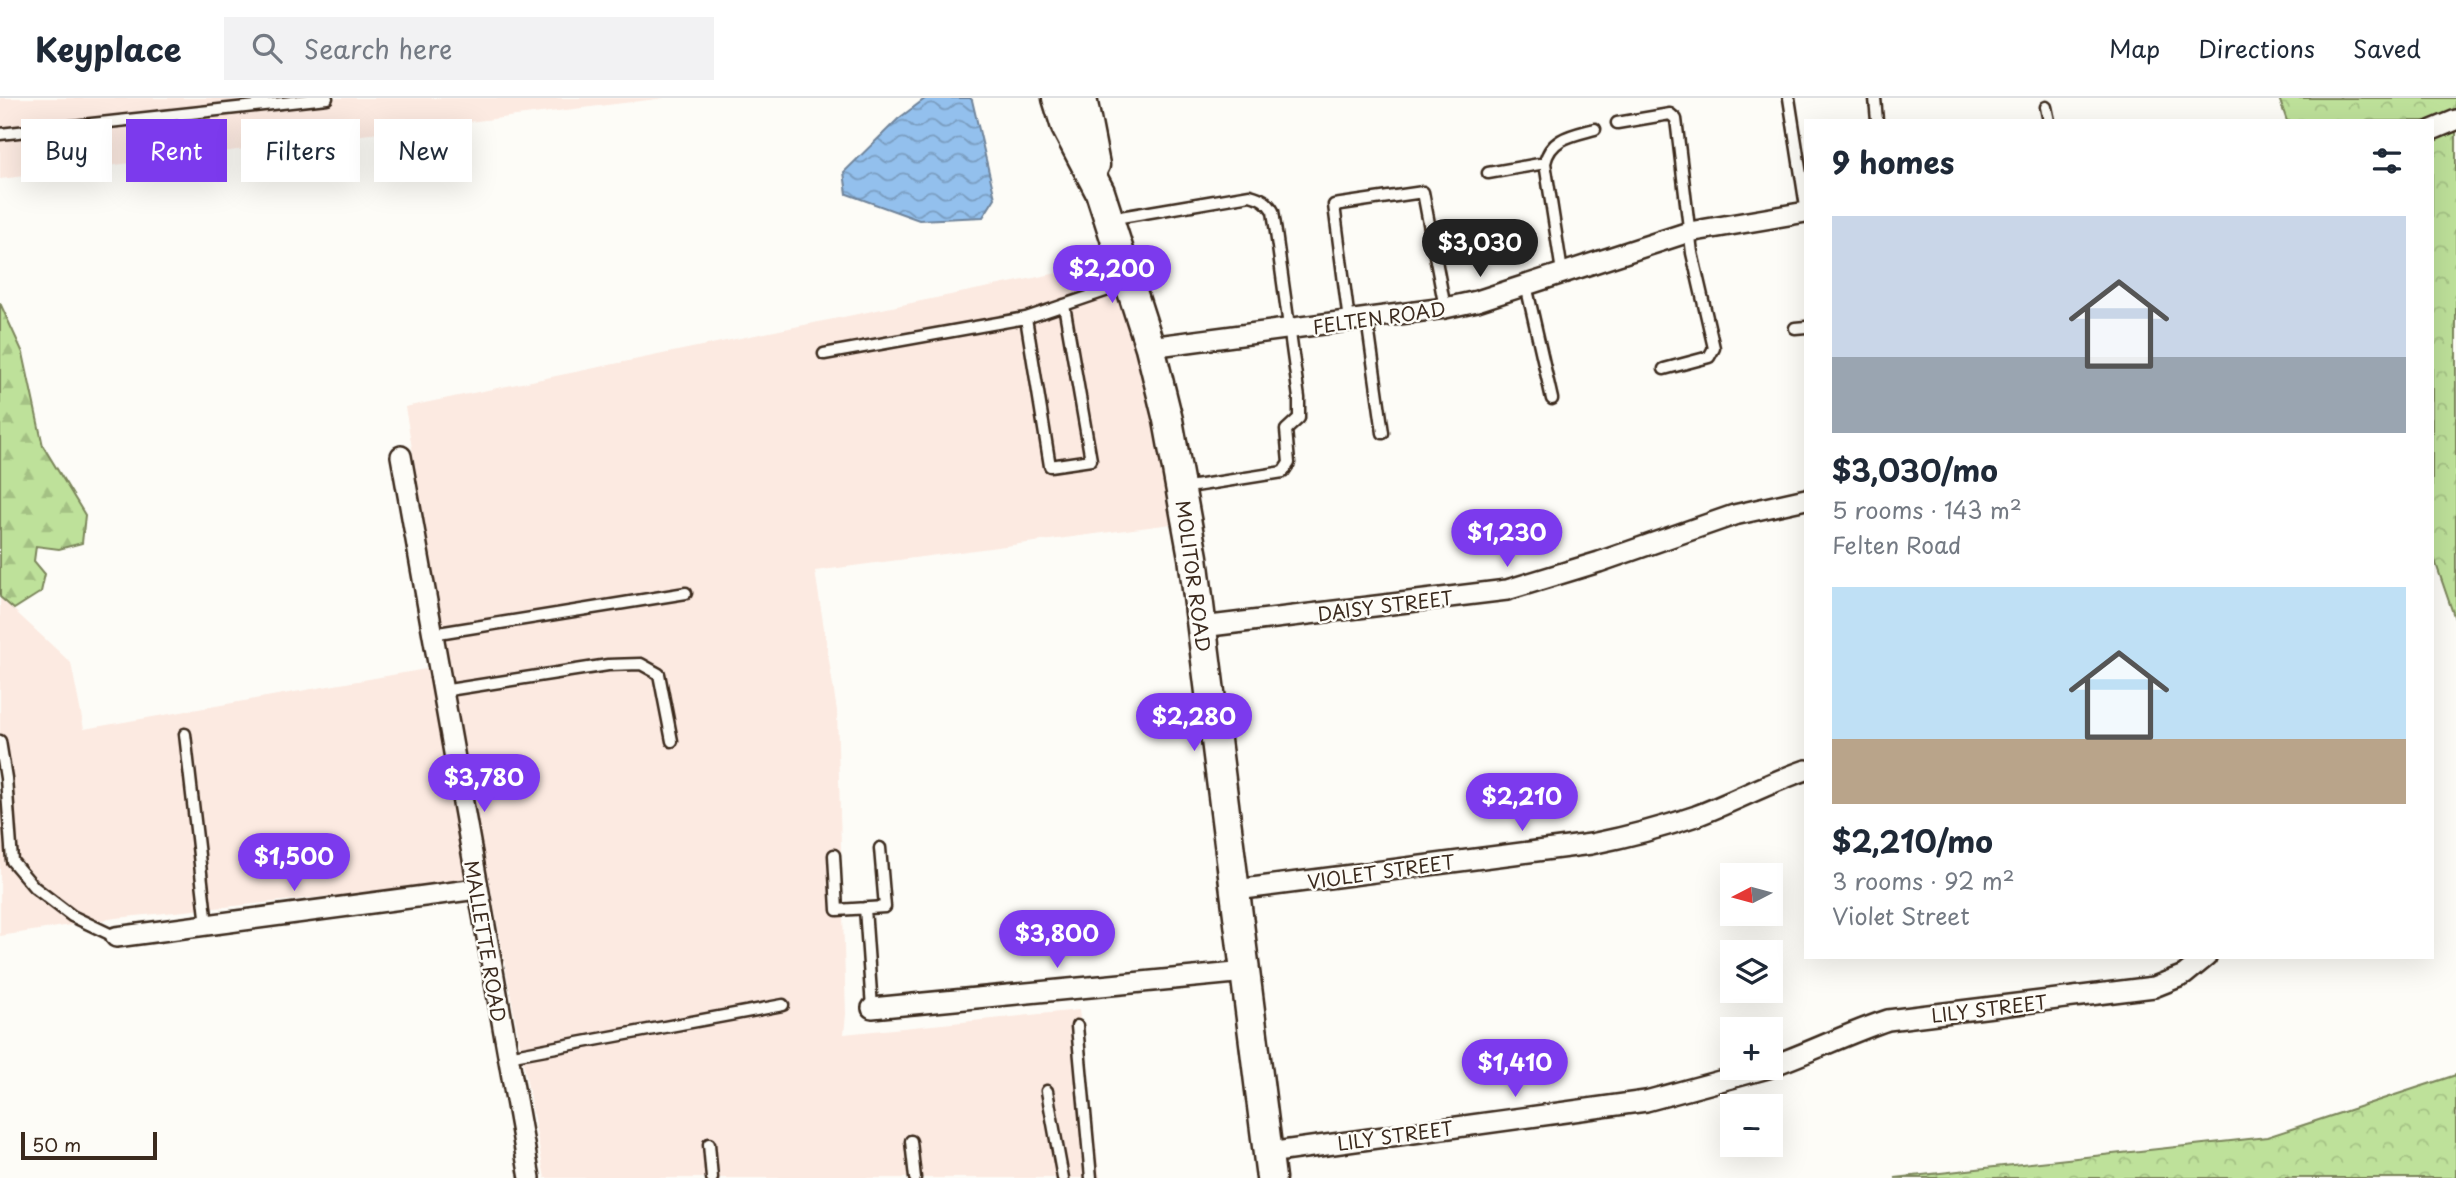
<!DOCTYPE html>
<meta charset="utf-8">
<style>
body{margin:0;font-family:"Playpen Sans",sans-serif;background:#f2f2f3;color:#1f2937;height:100vh;display:flex;flex-direction:column;font-size:26px;white-space:nowrap}
*{box-sizing:border-box;margin:0}
p{font-size:23px;color:#747a83}
.icon{flex:none;width:38px;height:38px;fill:none;stroke:currentColor;stroke-width:2;stroke-linecap:round;stroke-linejoin:round}
.map{position:relative;flex:1;overflow:hidden}
.drawer{position:absolute;left:1804px;top:21px;width:630px;height:840px;display:flex;flex-direction:column;background:#fff;border-radius:0px;box-shadow:0 7px 28px #0002}
.drawer>*{flex:none}
.top-card{position:absolute;left:21px;top:21px;width:665px;height:63px;display:flex;gap:14px}
.needle{width:46px;rotate:264deg}
.fabs{position:absolute;left:1720px;top:765px;display:grid;gap:14px}
.fabs a{display:grid;place-items:center;width:63px;height:63px;border-radius:0px;background:#fff;box-shadow:0 7px 28px #0002;font-size:35px}
.scale{position:absolute;left:21px;bottom:18px;width:136px;box-sizing:border-box;padding-left:7px;border:4px solid #3b2a1e;border-top:0;font-size:19px;line-height:24px;white-space:nowrap;color:#3b2a1e;-webkit-text-stroke:5px #fdfcf7;paint-order:stroke}
.price{position:absolute;translate:-50% -60px;padding:0 16px;border-radius:24px;background:#7c3aed;color:#fff;font-size:23px;line-height:46px;filter:drop-shadow(0 2px 4px #0008)}
.price::after{content:'';position:absolute;left:50%;top:42px;width:21px;height:16px;margin-left:-10px;background:inherit;clip-path:polygon(0 0,100% 0,50% 100%)}
.price.selected{background:#222;color:#fff}
ul{padding:0;list-style:none}
li{display:grid;align-content:center;gap:14px;height:371px;padding:0 28px}
li span{display:grid;place-items:center;height:217px;border-radius:0px;color:#555}
li>.icon{margin-inline-start:auto}
span .icon{width:126px;height:126px;fill:#fffc;stroke-width:1}
li b{font-size:30px}
h2{display:flex;justify-content:space-between;align-items:center;height:84px;padding:0 28px;font-size:30px}
.chip{padding:0 24px;border-radius:0px;background:#fff;box-shadow:0 7px 28px #0002;font-size:24px;line-height:63px}
.chip.selected{background:#7c3aed;color:#fff}
header{display:flex;align-items:center;gap:42px;box-sizing:border-box;height:98px;padding:0 35px;background:#fff;border-bottom:2px solid #e0e1e3}
header strong{font-size:33px}
nav{display:flex;gap:38px;margin-inline-start:auto;font-size:24px}
.search{width:490px;height:63px;background:#f2f2f3;display:flex;align-items:center;gap:18px;box-sizing:border-box;padding:0 24px;border-radius:0px;color:#747a83;font-size:26px}
.map>svg:first-child{display:block}
.built{fill:#fceae1}
.forest{fill:url(#forest-firs);stroke:#7c865c;stroke-width:2}
.park{fill:url(#park-crowns);stroke:#7c865c;stroke-width:2}
.water{fill:url(#water-waves);stroke:#70849a;stroke-width:2}
.lines{fill:none;stroke-linecap:round;stroke-linejoin:round}
.lane-casing{stroke:#3b2a1e;stroke-width:15}
.street-casing{stroke:#3b2a1e;stroke-width:24}
.secondary-casing{stroke:#3b2a1e;stroke-width:33}
.lane{stroke:#fdfcf7;stroke-width:10}
.street{stroke:#fdfcf7;stroke-width:19}
.secondary{stroke:#fdfcf7;stroke-width:28}
.labels{text-anchor:middle;dominant-baseline:central;stroke-width:5;stroke-linejoin:round;paint-order:stroke}
.street-label{font-size:19px;fill:#3b2a1e;stroke:#fdfcf7}
</style>
<header>
<strong>Keyplace</strong>
<div class="search"><svg class="icon" aria-label="search" viewBox="0 0 24 24"><circle cx="10" cy="10" r="6"/><path d="M15 15l6 6"/></svg>Search here</div>
<nav><a>Map</a><a>Directions</a><a>Saved</a></nav>
</header>
<div class="map">
<svg width="2456" height="1080" viewBox="0 0 2456 1080">
<defs>
<pattern id="forest-firs" width="22" height="20" patternUnits="userSpaceOnUse" patternTransform="scale(1.75)"><rect width="22" height="20" fill="#bee19a"/><path d="M5 1l3.5 6h-7zM16 11l3.5 6h-7z" fill="#a4c184"/></pattern>
<pattern id="park-crowns" width="20" height="18" patternUnits="userSpaceOnUse" patternTransform="scale(1.75)"><rect width="20" height="18" fill="#bee19a"/><path d="M2 6a3 3 0 1 1 6 0M12 15a3 3 0 1 1 6 0" fill="none" stroke="#a4c184"/></pattern>
<pattern id="water-waves" width="16" height="10" patternUnits="userSpaceOnUse" patternTransform="scale(1.75)"><rect width="16" height="10" fill="#93c0ed"/><path d="M0 5q4-4 8 0t8 0" fill="none" stroke="#799cbf"/></pattern>
</defs>
<rect width="100%" height="100%" fill="#fdfcf7"/>
<filter id="ink" filterUnits="userSpaceOnUse"><feTurbulence type="fractalNoise" baseFrequency=".0143" numOctaves="2"/><feDisplacementMap in="SourceGraphic" scale="14" xChannelSelector="R" yChannelSelector="G"/><feConvolveMatrix kernelMatrix="1 2 1 2 8 2 1 2 1" color-interpolation-filters="sRGB"/></filter>
<g filter="url(#ink)">
<!-- built -->
<path class="built" d="M0,0H665L0,81Z
M1106,165L1145,263L1179,425L815,473L837,613L846,916L844,936L1079,912L1100,1080H545L489,782L116,820L0,838V499L71,565L84,631L449,567L405,309Z"/>
<!-- forest -->
<path class="forest" d="M0,205L23,255L43,348L85,417L82,445L59,451L36,448L34,463L45,476L41,494L14,511L0,499Z"/>
<!-- park -->
<path class="park" d="M2279,0H2456V524L2432,454V23H2287Z
M2456,977V1080H1895L2267,1039Z"/>
<!-- water -->
<path class="water" d="M926,0H970L972,2L995,100L983,119L919,122L847,96L844,74L898,21Z"/>
<g class="lines">
<defs>
<path id="lane" d="M1789,0L1806,109
M1875,0L1877,23
M2046,9L2049,23
M1617,25L1670,16L1676,21L1692,155L1714,250L1709,259L1664,271
M0,36L327,0
M1488,75L1545,65
M1109,121L1250,97C1261,100 1267,103 1273,113L1299,300V320L1286,332L1289,365L1283,374L1182,390
M1562,174L1545,65C1550,40 1573,37 1595,31
M1526,187L1552,301
M1026,220L1050,368L1091,362L1064,207
M1367,221L1383,335
M1349,223L1334,107L1423,94L1445,210
M1795,230L1806,229
M824,256L1026,220L1126,186
M432,536L686,495
M442,593L608,567L641,566L659,576L672,643
M185,636L207,827
M0,643L6,680L12,763L34,789L72,818L116,839
M834,757L837,812L885,809L880,750
M865,810L872,910
M1077,928L1091,1080
M508,958L783,907
M1047,993L1063,1080
M911,1043L915,1080
M709,1046L712,1080"/>
<path id="street" d="M2432,32L2456,22
M1150,249L1445,210L1477,203L1689,134L1806,114
M401,358L530,1080
M1202,529L1507,492L1599,464L1734,417L1806,401
M1236,792L1591,746C1626,739 1661,730 1696,718C1733,704 1768,685 1806,672
M116,839L477,791
M872,910L1246,874
M1771,968C1811,954 1848,935 1888,922L2154,889L2184,877L2206,859
M1268,1055L1646,1003L1768,970"/>
<path id="secondary" d="M1057,0L1066,29L1100,94L1150,249L1168,322L1193,459L1271,1080
M1082,0L1095,67"/>
</defs>
<!-- lane casing -->
<use href="#lane" class="lane-casing"/>
<!-- street casing -->
<use href="#street" class="street-casing"/>
<!-- secondary casing -->
<use href="#secondary" class="secondary-casing"/>
<!-- lane -->
<use href="#lane" class="lane"/>
<!-- street -->
<use href="#street" class="street"/>
<!-- secondary -->
<use href="#secondary" class="secondary"/>
</g>
</g>
<g class="labels">
<!-- street labels -->
<g class="street-label">
<text transform="translate(1379 219) rotate(-8)">FELTEN ROAD</text>
<text transform="translate(1194 478) rotate(82)">MOLITOR ROAD</text>
<text transform="translate(1385 507) rotate(-7)">DAISY STREET</text>
<text transform="translate(1381 773) rotate(-8)">VIOLET STREET</text>
<text transform="translate(486 843) rotate(80)">MALLETTE ROAD</text>
<text transform="translate(1989 910) rotate(-7)">LILY STREET</text>
<text transform="translate(1395 1037) rotate(-8)">LILY STREET</text>
</g>
</g>
</svg>
<div class="fabs">
<a><svg class="needle" viewBox="-14 -14 28 28"><path d="M0-13l5 13h-10z" fill="#e53935"/><path d="M0 13l5-13h-10z" fill="#747a83"/></svg></a>
<a><svg class="icon" aria-label="layers" viewBox="0 0 24 24"><path d="M12 4l9 5-9 5-9-5zM3 14l9 5 9-5"/></svg></a>
<a>+</a>
<a>−</a>
</div>
<div class="scale">50 m</div>
<b class="price selected" style="left:1480px;top:181px">$3,030</b>
<b class="price" style="left:1112px;top:207px">$2,200</b>
<b class="price" style="left:1507px;top:471px">$1,230</b>
<b class="price" style="left:1194px;top:655px">$2,280</b>
<b class="price" style="left:484px;top:716px">$3,780</b>
<b class="price" style="left:1522px;top:735px">$2,210</b>
<b class="price" style="left:294px;top:795px">$1,500</b>
<b class="price" style="left:1057px;top:872px">$3,800</b>
<b class="price" style="left:1515px;top:1001px">$1,410</b>
<div class="top-card">
<a class="chip">Buy</a>
<a class="chip selected">Rent</a>
<a class="chip">Filters</a>
<a class="chip">New</a>
</div>
<section class="drawer">
<h2>9 homes<svg class="icon" aria-label="filters" viewBox="0 0 24 24"><path d="M4 7h16M4 17h16"/><circle cx="9" cy="7" r="2"/><circle cx="15" cy="17" r="2"/></svg></h2>
<ul>
<li><span style="background:linear-gradient(#c9d6e8 65%,#9aa5b1 0)"><svg class="icon" aria-label="home" viewBox="0 0 24 24"><path d="M3 11l9-7 9 7M6 9v11h12V9"/></svg></span><div><b>$3,030/mo</b><p>5 rooms · 143 m²</p><p>Felten Road</p></div></li>
<li><span style="background:linear-gradient(#bfe0f5 70%,#b9a48a 0)"><svg class="icon" aria-label="home" viewBox="0 0 24 24"><path d="M3 11l9-7 9 7M6 9v11h12V9"/></svg></span><div><b>$2,210/mo</b><p>3 rooms · 92 m²</p><p>Violet Street</p></div></li>
</ul>
</section>
</div>
